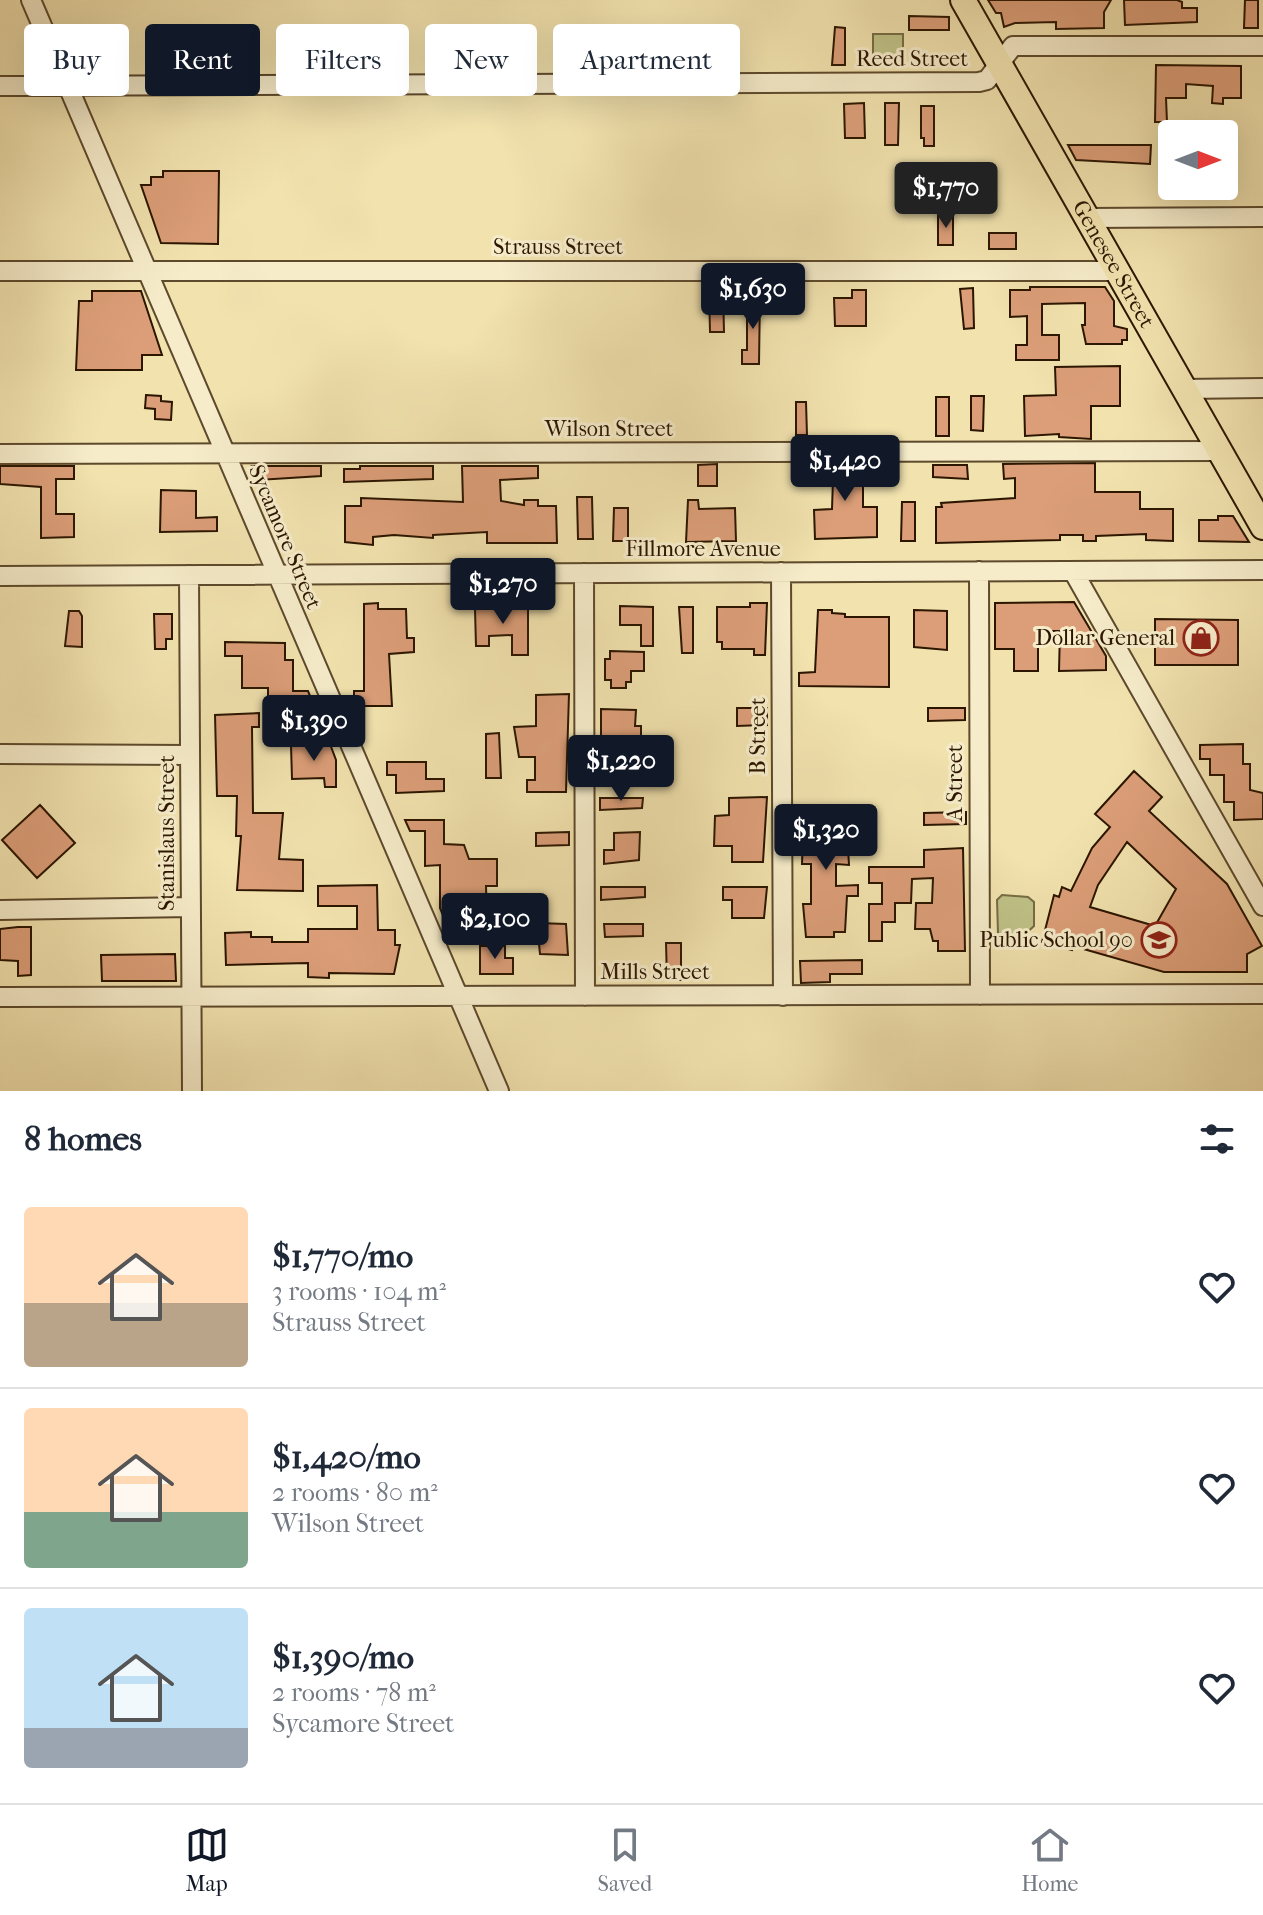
<!DOCTYPE html>
<meta charset="utf-8">
<style>
body{margin:0;font-family:"IM FELL French Canon",serif;background:#f6f6f7;color:#1f2937;height:100vh;display:flex;flex-direction:column;font-size:30px;white-space:nowrap}
*{box-sizing:border-box;margin:0}
p{font-size:26px;color:#747a83}
.icon{flex:none;width:44px;height:44px;fill:none;stroke:currentColor;stroke-width:2;stroke-linecap:round;stroke-linejoin:round}
.map{position:relative;height:1091px;overflow:hidden}
.details{display:flex;flex-direction:column;background:#fff;flex:1}
.details>*{flex:none}
.banner{position:absolute;left:24px;top:24px;width:800px;height:72px;display:flex;gap:16px}
.needle{width:52px;rotate:90deg}
.controls{position:absolute;left:1158px;top:120px;display:grid;gap:16px}
.controls a{display:grid;place-items:center;width:80px;height:80px;border-radius:8px;background:#fff;box-shadow:0 8px 32px #0002;font-size:40px}
.price{position:absolute;translate:-50% -68px;padding:0 18px;border-radius:8px;background:#111827;color:#fff;font-size:26px;line-height:52px;filter:drop-shadow(0 2px 4px #0008)}
.price::after{content:'';position:absolute;left:50%;top:48px;width:24px;height:18px;margin-left:-12px;background:inherit;clip-path:polygon(0 0,100% 0,50% 100%)}
.price.on{background:#222;color:#fff}
ul{padding:0;list-style:none}
li{display:flex;align-items:center;gap:24px;height:200px;padding:0 24px}
li+li{border-top:2px solid #e0e1e3}
li span{display:grid;place-items:center;flex:none;width:224px;height:160px;border-radius:8px;color:#555}
li>.icon{margin-inline-start:auto}
span .icon{width:96px;height:96px;fill:#fffc;stroke-width:1}
li b{font-size:34px}
h2{display:flex;justify-content:space-between;align-items:center;height:96px;padding:0 24px;font-size:34px}
.pill{padding:0 28px;border-radius:8px;background:#fff;box-shadow:0 8px 32px #0002;font-size:28px;line-height:72px}
.pill.on{background:#111827;color:#fff}
.dock{display:flex;justify-content:space-around;align-items:center;height:112px;border-top:2px solid #e0e1e3;background:#fff;font-size:22px;color:#747a83}
.dock a{display:grid;justify-items:center;gap:4px}
.dock .on{color:#111827}
.map>svg:first-child{display:block}
.green{fill:#bfc287;stroke:#766c44;stroke-width:2}
.building{fill:#db9e78;stroke:#2c1600;stroke-width:2;fill-rule:evenodd}
.lines{fill:none;stroke-linecap:round;stroke-linejoin:round}
.minor-casing{stroke:#5d492c;stroke-width:22}
.major-casing{stroke:#2c1600;stroke-width:28}
.minor{stroke:#f6ecca;stroke-width:18}
.major{stroke:#f1e2ae;stroke-width:24}
.labels{text-anchor:middle;dominant-baseline:central;stroke-width:6;stroke-linejoin:round;paint-order:stroke}
.street-label{font-size:22px;fill:#2c1600;stroke:#f6ecca}
.poi-label{font-size:22px;fill:#2c1600;stroke:#f6ecca;text-anchor:end}
</style>
<div class="map">
<svg width="1263" height="1091" viewBox="0 0 1263 1091">
<rect width="100%" height="100%" fill="#f1e2ae"/>
<filter id="stains"><feTurbulence type="fractalNoise" baseFrequency=".0025" numOctaves="4"/><feColorMatrix values="0 0 0 0 .2 0 0 0 0 .09 0 0 0 0 .02 0 0 0 .5 -.17"/></filter>
<radialGradient id="worn" r=".72"><stop offset=".6" stop-color="#630" stop-opacity="0"/><stop offset="1" stop-color="#630" stop-opacity=".3"/></radialGradient>
<!-- green -->
<path class="green" d="M873,34H903V61H873Z
M1002,895L1028,897L1034,902V926L1022,937L1003,938L998,933L997,900Z"/>
<!-- building -->
<path class="building" d="M988,0H1111L1104,12V28L1056,29V22L1015,23L1004,27L1001,13H996Z
M1124,0H1177L1182,2V8H1197V22L1125,25Z
M1245,0H1258V28H1244Z
M909,16L949,17V30H909Z
M835,27L845,28V65H832Z
M1156,65L1241,66V98H1223V104L1212,103L1213,86L1186,84V98H1166L1167,122H1155Z
M864,103L865,138H845L844,104Z
M885,103H899L898,145H885Z
M921,106H934V146H924V138H921Z
M1068,145H1151L1150,164L1076,160Z
M163,171H219L218,244L161,243L141,185H151V177H163Z
M938,214H953V245H938Z
M989,233H1016V249H989Z
M1030,287H1105L1114,301V326L1127,329V340H1122V344H1086L1082,325H1085V303L1042,304V335H1059V360H1016V345H1027V316L1010,317V290H1030Z
M973,288L974,328L964,329L960,289Z
M723,290L724,332H710L709,291Z
M852,290H866V326H835L834,298H852Z
M92,291H141L162,355H142V370H76L79,301H92Z
M747,294H760L759,364H742V350H747Z
M1120,366V406H1091V439L1059,437V434L1025,436L1024,396L1056,395L1055,367Z
M146,395L161,396V401L172,402L171,420L155,419V409L145,408Z
M971,396H984L983,431L971,430Z
M936,397H949V436H936Z
M796,402H806L807,435H796Z
M1095,463V492H1140V509H1173V541L1146,540V534L1096,536V541H1083V535H1060V540L936,543V507H942L941,503L1015,498V478L1004,479L1003,464Z
M717,464V486H698V465Z
M809,464L876,466V478H863V507H877V537L815,539L814,510L832,509L833,479H808Z
M933,465H967L968,479L933,477Z
M0,466H74V479H56V514H74V537L41,538V487L0,484Z
M252,466H321V476L258,480Z
M360,466H433V479L344,482V469H360Z
M462,466H538V478L500,480L501,501L524,505V500H538V506H556L557,543H487V532L433,535V538L394,535L373,537V545L345,542V506H361V498L463,502Z
M161,490L196,491V518L217,517V531L160,532Z
M577,497H592L593,539H578Z
M688,500H698L699,509L735,508L736,541L686,542Z
M902,502H915V541H901Z
M614,508H628V541H613Z
M1218,516H1233L1249,542L1199,541V520H1218Z
M1074,602L1106,656V670L1059,671L1060,631H1038V671H1014V649H995V603Z
M378,603V609H406L407,638H414V652L389,654L392,706H354V691H364V604Z
M750,603H767L765,655H754V649H722V642H717V607H750Z
M506,606L528,607V655H512V635L489,636V646H476L475,609Z
M620,606L653,607V646H641V625H620Z
M679,607H693V653H682Z
M818,610H832V613L845,614V617H889V687L799,686V673L815,672Z
M914,610L947,611V650L914,647Z
M69,611H79L82,616V647L65,646Z
M154,614H172V639H166V649H155Z
M1155,619L1238,620V665H1155Z
M225,642L285,643V660H293V691H308L321,722L287,723L286,706H268V688H242V656H225Z
M610,651L644,652V671H631V682H626V688H611V680H605V659H610Z
M569,694L566,792H527V780H535V757H519L514,727L536,726V695Z
M737,708H767V725L737,726Z
M928,708H965V720L928,721Z
M601,709L636,710L635,726H641V770H630L632,740L601,739Z
M259,713V727H252L253,813H283L279,859L303,860V891L237,890L241,836H236L237,796H217L215,715Z
M499,733L501,778H486V734Z
M330,744L336,760V787H325L324,778L292,779L291,745Z
M1243,744V764H1250V790L1263,793V819L1234,820V802H1224V775H1210V759H1200V745Z
M387,762H426V779H444V791L396,793V775H387Z
M1134,771L1162,797L1149,811L1227,884L1262,946L1247,954V972H1164L1073,946L1072,950L1042,942L1054,895L1059,897L1062,887L1071,891L1092,848L1110,827L1095,814ZM1127,842L1176,889L1155,926L1090,907L1098,885Z
M767,797L763,862H732V846H714L715,816L729,815V798Z
M600,798H643L642,808L600,810Z
M40,805L75,843L37,878L2,840Z
M804,807H816V813L846,814L849,865L836,864V886L858,885V896H847L845,932H834V937H806L803,904H811V864H802Z
M966,812V824L924,825V813Z
M405,820H444V844L464,845L469,859H497V886H486L487,920L446,923L440,908V865L425,866V831H410Z
M569,832V845L536,846V833Z
M640,832L639,860L604,864V850H614V833Z
M963,848L965,951H938V941H933L930,929H915L916,903H932L933,878L912,879L911,903H895V922H882V941H869V904H882V883H869V867H924V850Z
M377,885L378,930H395V945H400L394,974L329,973V978L308,977V963L226,965L225,933L251,932V937H272V942H308V929H357V906H318V886Z
M601,887H645V897L601,900Z
M723,887H767L764,918H732V900H723Z
M537,923L566,924L568,955L540,954Z
M604,924H643V936L605,937Z
M18,927H31V975L18,976V961L0,960V929Z
M666,943H681V980H667Z
M480,946H505V958H513V974H480Z
M175,954L176,981H102L101,955Z
M862,960V974H830V982L801,983L800,961Z"/>
<g class="lines">
<defs>
<path id="minor" d="M31,0L499,1091
M0,86L979,82L987,80L1013,46H1263
M1084,218L1263,217
M0,271H1115
M1183,389L1263,388
M0,454L1218,451
M979,571L980,995
M1073,571L1263,906
M781,572L783,996
M584,573L585,996
M189,575L192,1091
M0,576L1263,570
M0,754L190,755
M0,910L191,907
M0,997L1263,994"/>
<g id="major">
<path id="s1" d="M963,0L1263,527"/>
</g>
</defs>
<!-- minor casing -->
<use href="#minor" class="minor-casing"/>
<!-- major casing -->
<use href="#major" class="major-casing"/>
<!-- minor -->
<use href="#minor" class="minor"/>
<!-- major -->
<use href="#major" class="major"/>
</g>
<!-- icons -->
<defs>
<symbol id="shop-ring" viewBox="-11 -11 22 22"><circle r="9.5" fill="#f6ecca" stroke="#8f2418" stroke-width="1.5"/><path d="M-5-2.5h2.3a2.7 3.5 0 0 1 5.4 0H5L5.5 6h-11ZM-1.5-2.5h3a1.5 2.3 0 0 0-3 0Z" fill="#8f2418"/></symbol>
<symbol id="school-ring" viewBox="-11 -11 22 22"><circle r="9.5" fill="#f6ecca" stroke="#8f2418" stroke-width="1.5"/><path d="M0-5L7-2L0 1L-7-2ZM-4 1L0 2.5L4 1V4Q0 6-4 4Z" fill="#8f2418"/></symbol>
</defs>
<g fill-rule="evenodd">
<use href="#shop-ring" x="1181" y="618" width="40" height="40"/>
<use href="#school-ring" x="1139" y="920" width="40" height="40"/>
</g>
<g class="labels">
<!-- street labels -->
<g class="street-label">
<text x="912" y="59">Reed Street</text>
<text x="558" y="247">Strauss Street</text>
<text stroke="none"><textPath href="#s1" startOffset="304">Genesee Street</textPath></text>
<text x="609" y="429">Wilson Street</text>
<text transform="translate(285 537) rotate(67)">Sycamore Street</text>
<text x="703" y="549">Fillmore Avenue</text>
<text transform="translate(758 736) rotate(-90)">B Street</text>
<text transform="translate(955 783) rotate(-90)">A Street</text>
<text transform="translate(167 833) rotate(-90)">Stanislaus Street</text>
<text x="655" y="972">Mills Street</text>
</g>
<!-- poi labels -->
<g class="poi-label">
<text x="1175" y="638">Dollar General</text>
<text x="1133" y="940">Public School 90</text>
</g>
</g>
<rect width="100%" height="100%" filter="url(#stains)"/>
<rect width="100%" height="100%" fill="url(#worn)"/>
</svg>
<div class="controls">
<a><svg class="needle" viewBox="-14 -14 28 28"><path d="M0-13l5 13h-10z" fill="#e53935"/><path d="M0 13l5-13h-10z" fill="#747a83"/></svg></a>
</div>
<b class="price on" style="left:946px;top:230px">$1,770</b>
<b class="price" style="left:753px;top:331px">$1,630</b>
<b class="price" style="left:845px;top:503px">$1,420</b>
<b class="price" style="left:503px;top:626px">$1,270</b>
<b class="price" style="left:314px;top:763px">$1,390</b>
<b class="price" style="left:621px;top:803px">$1,220</b>
<b class="price" style="left:826px;top:872px">$1,320</b>
<b class="price" style="left:495px;top:961px">$2,100</b>
<div class="banner">
<a class="pill">Buy</a>
<a class="pill on">Rent</a>
<a class="pill">Filters</a>
<a class="pill">New</a>
<a class="pill">Apartment</a>
</div>
</div>
<section class="details">
<h2>8 homes<svg class="icon" aria-label="filters" viewBox="0 0 24 24"><path d="M4 7h16M4 17h16"/><circle cx="9" cy="7" r="2"/><circle cx="15" cy="17" r="2"/></svg></h2>
<ul>
<li><span style="background:linear-gradient(#ffd9b3 60%,#b9a48a 0)"><svg class="icon" aria-label="home" viewBox="0 0 24 24"><path d="M3 11l9-7 9 7M6 9v11h12V9"/></svg></span><div><b>$1,770/mo</b><p>3 rooms · 104 m²</p><p>Strauss Street</p></div><svg class="icon" aria-label="heart" viewBox="0 0 24 24"><path d="M12 20l-8-8c-3-5 5-10 8-4 3-6 11-1 8 4z"/></svg></li>
<li><span style="background:linear-gradient(#ffd9b3 65%,#7fa58c 0)"><svg class="icon" aria-label="home" viewBox="0 0 24 24"><path d="M3 11l9-7 9 7M6 9v11h12V9"/></svg></span><div><b>$1,420/mo</b><p>2 rooms · 80 m²</p><p>Wilson Street</p></div><svg class="icon" aria-label="heart" viewBox="0 0 24 24"><path d="M12 20l-8-8c-3-5 5-10 8-4 3-6 11-1 8 4z"/></svg></li>
<li><span style="background:linear-gradient(#bfe0f5 75%,#9aa5b1 0)"><svg class="icon" aria-label="home" viewBox="0 0 24 24"><path d="M3 11l9-7 9 7M6 9v11h12V9"/></svg></span><div><b>$1,390/mo</b><p>2 rooms · 78 m²</p><p>Sycamore Street</p></div><svg class="icon" aria-label="heart" viewBox="0 0 24 24"><path d="M12 20l-8-8c-3-5 5-10 8-4 3-6 11-1 8 4z"/></svg></li>
</ul>
</section>
<nav class="dock">
<a class="on"><svg class="icon" aria-label="map" viewBox="0 0 24 24"><path d="M3 6l6-2 6 2 6-2v14l-6 2-6-2-6 2zM9 4v14M15 6v14"/></svg>Map</a>
<a><svg class="icon" aria-label="saved" viewBox="0 0 24 24"><path d="M7 4h10v16l-5-4-5 4z"/></svg>Saved</a>
<a><svg class="icon" aria-label="home" viewBox="0 0 24 24"><path d="M3 11l9-7 9 7M6 9v11h12V9"/></svg>Home</a>
</nav>
